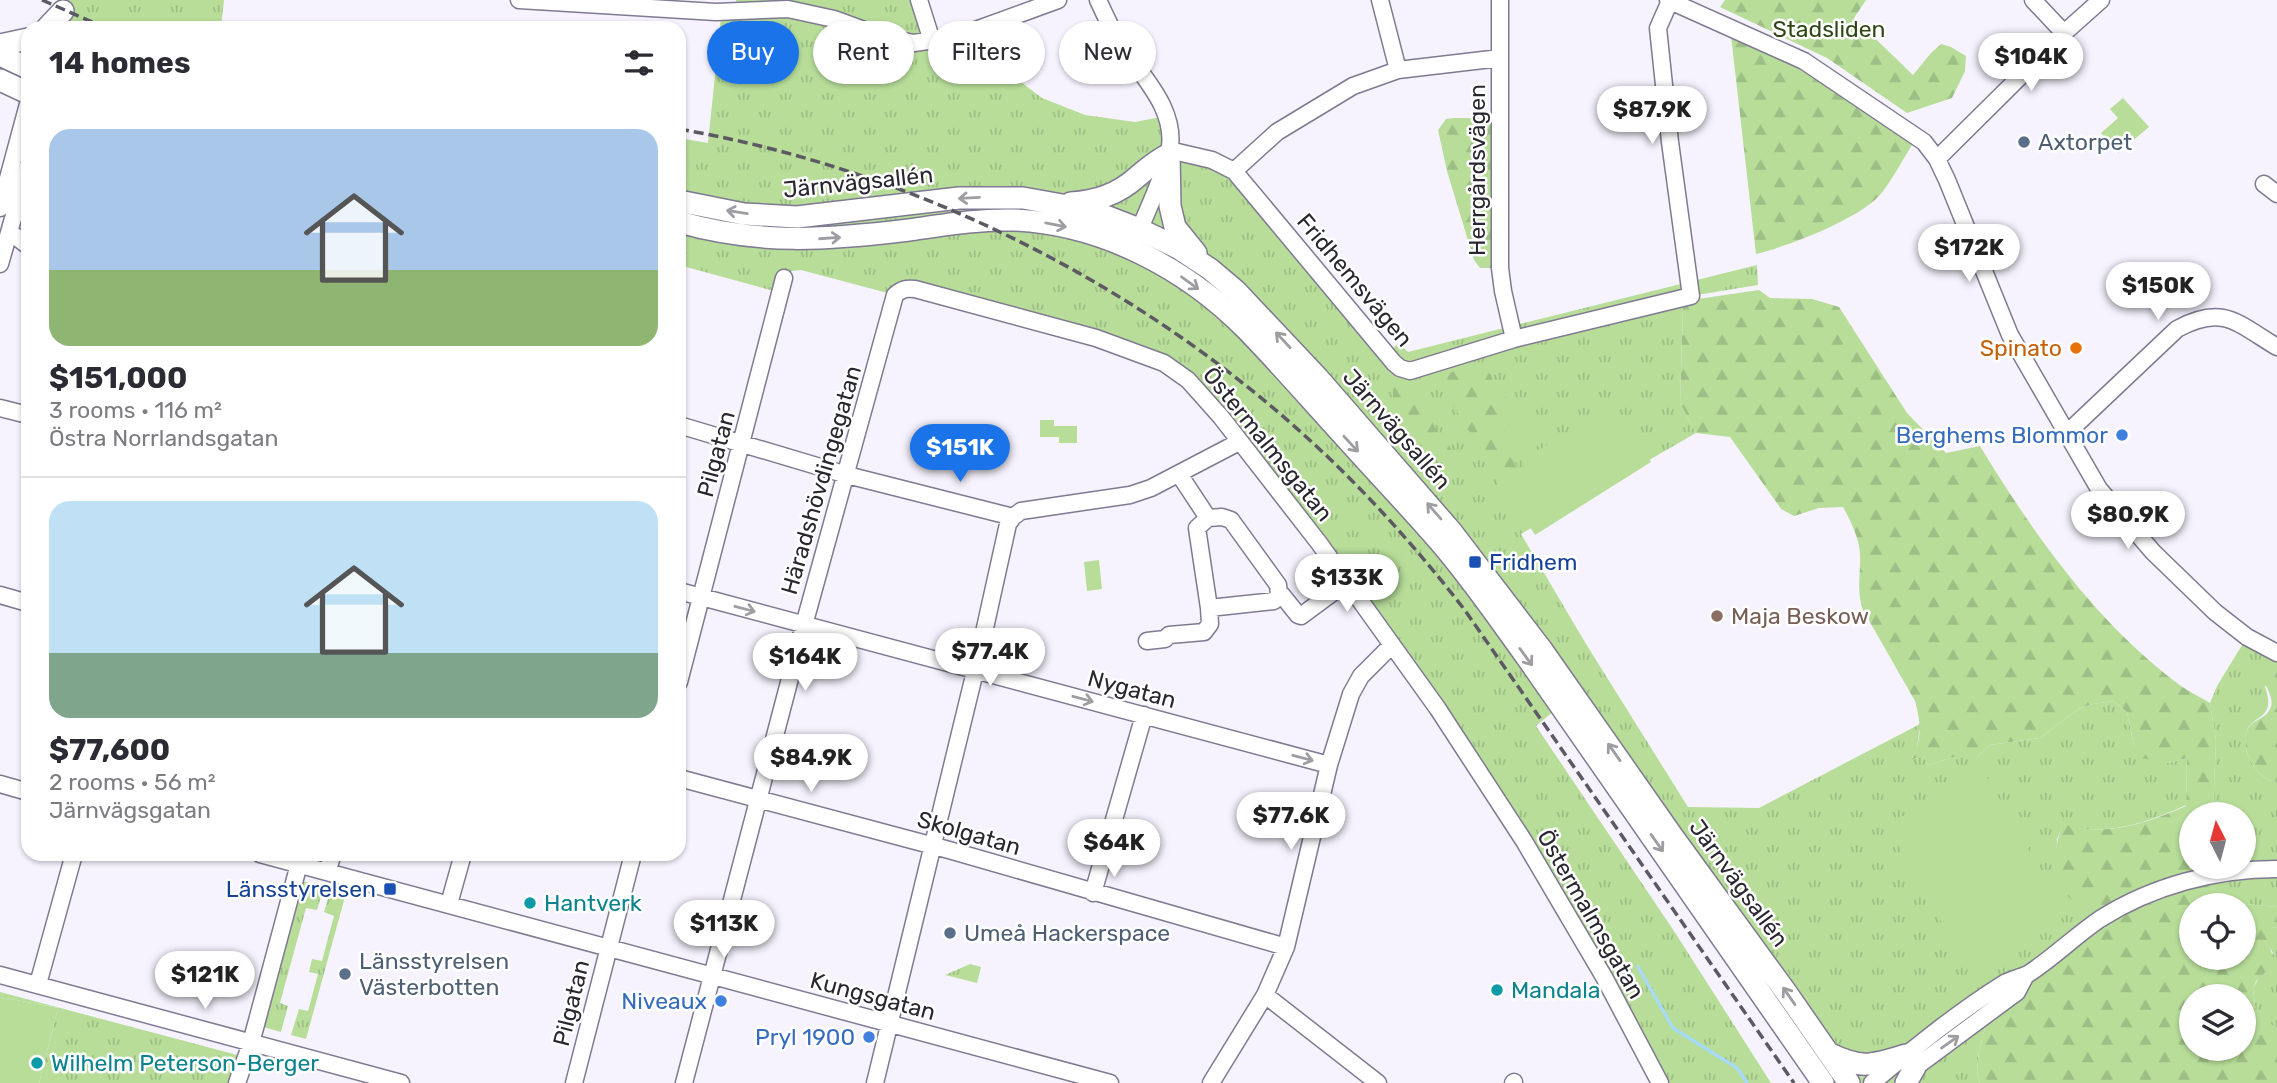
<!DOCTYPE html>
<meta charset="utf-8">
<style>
body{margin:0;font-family:Rubik,sans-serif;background:#f2f2f3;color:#2b2b33;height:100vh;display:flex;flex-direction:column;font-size:26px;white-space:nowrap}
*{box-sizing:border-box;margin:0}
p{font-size:23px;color:#7c7c81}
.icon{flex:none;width:38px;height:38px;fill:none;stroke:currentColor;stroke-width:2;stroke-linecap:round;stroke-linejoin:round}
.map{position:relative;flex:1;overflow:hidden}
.panel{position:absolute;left:21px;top:21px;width:665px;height:840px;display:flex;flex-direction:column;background:#fff;border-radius:21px;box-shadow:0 2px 5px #0004}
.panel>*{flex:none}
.top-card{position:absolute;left:707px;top:21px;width:665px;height:63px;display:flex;gap:14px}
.needle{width:46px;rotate:354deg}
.buttons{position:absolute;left:2179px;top:802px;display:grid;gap:14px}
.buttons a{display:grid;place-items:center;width:77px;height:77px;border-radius:50%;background:#fff;box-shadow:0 2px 5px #0004;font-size:35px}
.price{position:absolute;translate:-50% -60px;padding:0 16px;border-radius:24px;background:#fff;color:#222;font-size:23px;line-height:46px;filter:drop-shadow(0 2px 4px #0008)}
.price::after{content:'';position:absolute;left:50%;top:42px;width:21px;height:16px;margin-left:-10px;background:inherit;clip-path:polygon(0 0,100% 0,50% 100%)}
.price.on{background:#1a73e8;color:#fff}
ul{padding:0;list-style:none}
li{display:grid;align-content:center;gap:14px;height:371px;padding:0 28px}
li+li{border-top:2px solid #e1e1e2}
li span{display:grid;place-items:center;height:217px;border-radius:21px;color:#555}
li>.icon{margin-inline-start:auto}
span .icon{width:126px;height:126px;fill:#fffc;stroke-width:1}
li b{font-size:30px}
h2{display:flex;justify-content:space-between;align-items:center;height:84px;padding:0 28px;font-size:30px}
.chip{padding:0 24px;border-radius:32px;background:#fff;box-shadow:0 2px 5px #0004;font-size:24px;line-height:63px}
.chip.on{background:#1a73e8;color:#fff}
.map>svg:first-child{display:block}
.grass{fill:url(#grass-tufts)}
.forest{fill:url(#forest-firs);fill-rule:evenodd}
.green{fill:#b7dd99}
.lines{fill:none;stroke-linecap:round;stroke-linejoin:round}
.stream{stroke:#a7dbf5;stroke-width:3.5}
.minor-casing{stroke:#7f7a92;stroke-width:19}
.major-casing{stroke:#7f7a92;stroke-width:24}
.minor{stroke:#fff;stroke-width:16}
.major{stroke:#fff;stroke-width:21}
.rail{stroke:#5c5963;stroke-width:3.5;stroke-dasharray:10 5;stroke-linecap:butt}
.oneway{stroke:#9f9da2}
.service-dot{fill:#5c6f8a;stroke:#fff;stroke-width:2.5}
.food-dot{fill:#e8710a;stroke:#fff;stroke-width:2.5}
.shop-dot{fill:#3f7fe0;stroke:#fff;stroke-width:2.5}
.transit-dot{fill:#1a4fb4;stroke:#fff;stroke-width:2.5}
.education-dot{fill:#8d6e63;stroke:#fff;stroke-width:2.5}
.culture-dot{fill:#0f9aa8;stroke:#fff;stroke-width:2.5}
.labels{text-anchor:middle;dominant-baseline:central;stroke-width:5;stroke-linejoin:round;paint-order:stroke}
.park-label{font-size:23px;fill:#2d4613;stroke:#fff}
.service-label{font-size:23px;fill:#4e5e75;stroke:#fff;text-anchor:start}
.street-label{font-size:23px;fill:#292630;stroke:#fff}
.food-label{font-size:23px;fill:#c56008;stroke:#fff;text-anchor:end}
.shop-label{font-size:23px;fill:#366cbe;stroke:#fff;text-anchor:end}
.transit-label{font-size:23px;fill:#164399;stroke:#fff;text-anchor:start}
.education-label{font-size:23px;fill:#785e54;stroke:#fff;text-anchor:start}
.culture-label{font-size:23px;fill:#0d838f;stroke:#fff;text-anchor:start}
</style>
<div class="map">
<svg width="2277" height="1083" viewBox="0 0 2277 1083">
<defs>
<pattern id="grass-tufts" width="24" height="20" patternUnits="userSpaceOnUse" patternTransform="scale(1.75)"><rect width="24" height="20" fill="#b7dd99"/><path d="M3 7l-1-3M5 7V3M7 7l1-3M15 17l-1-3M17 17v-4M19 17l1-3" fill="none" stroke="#9dbe84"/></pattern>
<pattern id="forest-firs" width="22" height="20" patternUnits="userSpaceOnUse" patternTransform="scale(1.75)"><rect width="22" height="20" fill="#b7dd99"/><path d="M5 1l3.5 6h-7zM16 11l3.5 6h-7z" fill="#9dbe84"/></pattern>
</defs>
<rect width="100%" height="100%" fill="#f6f3fe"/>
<!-- grass -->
<path class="grass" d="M66,0H224L221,28H62Z
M736,0H913L920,25L917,51L953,49L976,42L996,63L1042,98L1085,115L1135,122L1166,116L1170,150L1234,171L1386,354L1399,343L1408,352L1757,265L1758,285L1691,296L1683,306L1680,403L1696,433L1521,534L1586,644L1688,807L1759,808L1920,724L1917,749L1912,758L1924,756L1928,765L1954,757H1977L1990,745L2040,738L2078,709L2092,704L2113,701L2127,712L2134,746L2168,763L2187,758L2186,805C2147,823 2106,837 2063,825L2057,839L2056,866L2101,919L1989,1013L1979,1050L1977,1070L1980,1083H1849L1573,695L1536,726L1676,934L1771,1083H1660L1438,709L1176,370L915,289L895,295L801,270L792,271L784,278L781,293L679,265V138L708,143L721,17L738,16Z
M2247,637L2277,653L2265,687C2277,719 2253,715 2247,730C2239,748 2257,781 2277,782V907L2245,904L2194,879L2201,866H2244V814H2213L2216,740L2210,703L2217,686Z
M299,880L324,887L317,910L306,908L280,1003L288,1006L281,1032L259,1026Z
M331,889L346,893L306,1039L291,1035L299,1009L308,1011L318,974L309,972L312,959L322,961L334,916L324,912Z
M2274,927L2277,928V1028L2262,1020L2255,1006L2253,988L2273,953L2267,943V931Z
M970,964L981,967L977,983L945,975Z
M0,992L245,1057L237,1083H39L58,1008L6,998L0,999Z"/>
<!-- forest -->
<path class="forest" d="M1725,0H1866L1854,18L1913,75L1931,53L1941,44L1951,47L1966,56L1965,71L1952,98L1907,113L1827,58L1720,7Z
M1730,27L1866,103L1912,145C1901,162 1892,181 1879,196C1856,220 1789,246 1756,254Z
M1454,118H1477L1499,123L1500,268H1480L1474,260L1447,171L1438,130L1446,119Z
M1759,290L1770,298L1812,299L1839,307L1907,413L1946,453L1980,446C2033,533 2092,617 2173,680C2184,689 2198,696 2210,703L2216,740L2213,814H2191V866H2201L2195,879L2245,904L2277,907V928L2274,927L2267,932C2267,944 2273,952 2274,964L2256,981L2253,988L2255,1006L2262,1019L2277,1028V1083H1980L1977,1070L1979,1050L1989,1013L2100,919C2087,910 2067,900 2060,886C2051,868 2056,841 2063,824C2105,838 2148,823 2186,806L2187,758L2168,763L2141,758L2134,746L2127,712L2113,701L2092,704L2078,709L2040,738L1990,745L1977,757H1954L1928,765L1924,756L1912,759C1922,740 1921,722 1915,701L1863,610C1856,591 1861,573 1860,554C1859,537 1851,522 1843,507L1819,508L1794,516L1781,509L1730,437L1696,433L1680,403L1683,306L1691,300ZM2191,905H2244V957H2191ZM2191,996H2244V1048H2191Z
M1479,363L1491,375L1496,393L1512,400C1517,412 1509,415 1503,423L1508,450L1521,473V480L1519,484L1500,486L1493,473L1487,451L1468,430L1446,394L1448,373Z
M1407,376L1437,431L1457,456L1460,472L1456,476L1436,452L1430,439L1421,435L1393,406V387L1398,378Z
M2277,654V782C2257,781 2239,748 2247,730C2252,719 2266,720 2271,707C2274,697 2265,686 2262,676L2267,663Z"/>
<!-- green -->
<path class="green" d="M2123,98L2149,127L2118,153L2101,133L2118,118L2110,109Z
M1520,403L1545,441L1525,454L1501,416Z
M1614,403L1651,462L1535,535L1507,492L1530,478L1540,492L1521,461Z
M1040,420H1054V426H1077V443H1059V437H1040Z
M1099,560L1102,589L1087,591L1084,562Z
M1983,770L2066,916L1969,971L1887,825Z
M6,998L58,1008L39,1083H0V999Z"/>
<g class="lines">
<!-- stream -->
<path class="stream" d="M1638,967L1673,1028L1737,1068L1747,1083"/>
<defs>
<path id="minor" d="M519,0L716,12L788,9L834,19L883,37L914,43L947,38L970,32L1058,0
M919,0L932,41
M1098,0C1104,13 1110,26 1117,39C1138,73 1179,108 1169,153C1163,178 1146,213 1136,238
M1380,0L1398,70
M1500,0V268L1503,291L1514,339
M1668,0L1804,61L1924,142L1937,159L1947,180L2010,335L2099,489L2153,552L2215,612L2247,637L2277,653
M2033,0L2064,33
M1169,150L1212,160L1234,171L1394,363L1400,368L1410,371L1514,339L1691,296L1670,142L1658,28L1670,1
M1937,159L2064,33L2101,0
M1234,171L1277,132L1353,86L1398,70L1500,58
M2264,184L2277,194
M0,208L28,104
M10,232L28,246
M0,264L28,166
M0,408L28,415
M679,425L847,475L1013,517L1021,511L1130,495L1151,488L1239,442
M2066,434L2177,329C2223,304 2237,323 2277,347
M1179,474L1208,518L1197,528L1209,608L1274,601L1279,595L1278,585L1231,520L1222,517L1208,518
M679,591L1329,765
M0,595L28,603
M1279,595H1282L1298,615L1301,616L1347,582
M1147,641L1165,639L1169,635L1204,632L1210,624L1209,608
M679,682L784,278
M679,778L949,850L1286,947
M0,784L28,792
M260,854L1110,1083
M327,872L333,854
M1093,893L1144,715
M449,904L463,854
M0,975L401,1083
M38,984L74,854
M1265,995L1378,1083
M1909,1072L2017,992L2026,975
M237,1083L251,1043L299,864
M574,1083L633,854
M684,1083L804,625L895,295C902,289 906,288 915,289L1096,338L1164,363L1188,380L1221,417L1319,543L1438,709L1524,841L1604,977L1660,1083
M875,1083L979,655L1008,524L1013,517
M1211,1083L1265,995L1286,947L1329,765L1351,694L1361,676L1392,645
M1513,1083L1514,1082
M1872,1083C1914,1048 1957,1013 2003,984C2011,979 2020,978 2028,974C2053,958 2075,936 2100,919C2152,886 2215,869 2277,869"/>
<path id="major" d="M47,28L63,11
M0,45L28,39
M0,55L28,68
M0,80L28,93
M679,201L744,214L797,217L959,198H1023L1062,205L1108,217L1139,229L1178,248L1210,269L1236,291L1318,378L1451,531L1542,650L1673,837L1786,992L1849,1083
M1071,203C1096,201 1117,195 1137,177C1149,167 1154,162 1169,154L1170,206L1175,227L1196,253
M679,222C761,245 826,240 909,230C944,225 979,219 1014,220C1102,224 1186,268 1247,330C1280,364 1311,400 1343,435C1375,471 1408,505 1439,541C1471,578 1499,619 1528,659L1823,1083
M1828,1053C1861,1069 1871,1066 1906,1055
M1906,1083L1915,1067"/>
</defs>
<!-- minor casing -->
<use href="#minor" class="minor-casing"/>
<!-- major casing -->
<use href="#major" class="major-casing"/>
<!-- minor -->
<use href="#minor" class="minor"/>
<!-- major -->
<use href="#major" class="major"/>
<!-- rail -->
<path class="rail" d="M42,0L106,28
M679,129C909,169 1130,278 1303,434C1362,487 1415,546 1464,609L1794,1083"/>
</g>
<!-- one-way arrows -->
<defs><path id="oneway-shaft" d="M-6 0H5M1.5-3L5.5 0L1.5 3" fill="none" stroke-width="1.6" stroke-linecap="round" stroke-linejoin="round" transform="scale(1.75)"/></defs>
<g class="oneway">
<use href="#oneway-shaft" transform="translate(969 198) rotate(177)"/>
<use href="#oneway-shaft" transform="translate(737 212) rotate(-171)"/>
<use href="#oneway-shaft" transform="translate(1056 225) rotate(11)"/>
<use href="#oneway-shaft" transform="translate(830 238) rotate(-4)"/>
<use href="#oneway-shaft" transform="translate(1190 283) rotate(36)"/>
<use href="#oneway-shaft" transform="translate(1283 340) rotate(-133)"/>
<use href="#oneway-shaft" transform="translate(1351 444) rotate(47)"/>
<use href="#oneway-shaft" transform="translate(1434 511) rotate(-131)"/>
<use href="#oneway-shaft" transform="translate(745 609) rotate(15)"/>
<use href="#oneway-shaft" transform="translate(1526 657) rotate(54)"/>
<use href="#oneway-shaft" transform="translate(1083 699) rotate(15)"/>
<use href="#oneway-shaft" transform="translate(1614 752) rotate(-125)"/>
<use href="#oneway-shaft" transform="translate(1303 758) rotate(15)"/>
<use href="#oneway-shaft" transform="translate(1657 843) rotate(55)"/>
<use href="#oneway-shaft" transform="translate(1789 996) rotate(-125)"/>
<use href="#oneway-shaft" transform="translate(1950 1042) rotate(-35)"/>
</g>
<!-- markers -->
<g class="service-dot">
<circle cx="2024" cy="142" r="7"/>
<circle cx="950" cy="933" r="7"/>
<circle cx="345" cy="974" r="7"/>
</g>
<circle class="food-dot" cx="2076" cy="348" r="7"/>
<g class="shop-dot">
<circle cx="2122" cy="435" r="7"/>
<circle cx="721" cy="1001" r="7"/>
<circle cx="869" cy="1037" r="7"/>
</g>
<g class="transit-dot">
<rect x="1468" y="555" width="14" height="14" rx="3.5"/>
<rect x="383" y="882" width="14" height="14" rx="3.5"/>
</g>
<circle class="education-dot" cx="1717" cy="616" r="7"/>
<g class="culture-dot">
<circle cx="530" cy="903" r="7"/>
<circle cx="1497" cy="990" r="7"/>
<circle cx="37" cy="1063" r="7"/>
</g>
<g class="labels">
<!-- park labels -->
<g class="park-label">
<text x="1829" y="29">Stadsliden</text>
</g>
<!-- service labels -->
<g class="service-label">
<text x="2038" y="142">Axtorpet</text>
<text x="964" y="933">Umeå Hackerspace</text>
<text x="359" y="961">Länsstyrelsen<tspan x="359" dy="26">Västerbotten</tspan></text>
</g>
<!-- street labels -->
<g class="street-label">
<text transform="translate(1477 170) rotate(-90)">Herrgårdsvägen</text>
<text transform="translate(858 182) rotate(-6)">Järnvägsallén</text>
<text transform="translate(1355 280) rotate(50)">Fridhemsvägen</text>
<text transform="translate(1397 429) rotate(49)">Järnvägsallén</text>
<text transform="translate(1268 444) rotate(51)">Östermalmsgatan</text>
<text transform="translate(716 454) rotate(-75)">Pilgatan</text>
<text transform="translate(821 480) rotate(-74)">Häradshövdingegatan</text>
<text transform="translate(1132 689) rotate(15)">Nygatan</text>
<text transform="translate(969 833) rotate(16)">Skolgatan</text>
<text transform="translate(1739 883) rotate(54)">Järnvägsallén</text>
<text transform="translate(1591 914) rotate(60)">Östermalmsgatan</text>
<text transform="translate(873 996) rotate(15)">Kungsgatan</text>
<text transform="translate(571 1003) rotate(-76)">Pilgatan</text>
</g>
<!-- food labels -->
<g class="food-label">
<text x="2062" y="348">Spinato</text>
</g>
<!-- shop labels -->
<g class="shop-label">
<text x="2108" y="435">Berghems Blommor</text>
<text x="707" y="1001">Niveaux</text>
<text x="855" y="1037">Pryl 1900</text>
</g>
<!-- transit labels -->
<g class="transit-label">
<text x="1489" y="562">Fridhem</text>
<text x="376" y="889" text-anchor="end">Länsstyrelsen</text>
</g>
<!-- education labels -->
<g class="education-label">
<text x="1731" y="616">Maja Beskow</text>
</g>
<!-- culture labels -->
<g class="culture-label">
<text x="544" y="903">Hantverk</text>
<text x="1511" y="990">Mandala</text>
<text x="51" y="1063">Wilhelm Peterson-Berger</text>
</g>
</g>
</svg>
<div class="buttons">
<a><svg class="needle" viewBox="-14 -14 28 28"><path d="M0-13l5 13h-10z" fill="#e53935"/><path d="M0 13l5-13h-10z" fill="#7c7c81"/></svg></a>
<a><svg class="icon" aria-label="locate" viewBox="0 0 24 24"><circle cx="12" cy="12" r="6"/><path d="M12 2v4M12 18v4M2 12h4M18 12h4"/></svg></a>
<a><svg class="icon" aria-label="layers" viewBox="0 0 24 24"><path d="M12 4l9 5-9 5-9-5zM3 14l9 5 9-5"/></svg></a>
</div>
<b class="price" style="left:2031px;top:93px">$104K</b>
<b class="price" style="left:1652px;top:146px">$87.9K</b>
<b class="price" style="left:1969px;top:284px">$172K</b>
<b class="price" style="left:2158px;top:322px">$150K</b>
<b class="price on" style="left:960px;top:484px">$151K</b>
<b class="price" style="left:2128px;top:551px">$80.9K</b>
<b class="price" style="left:1347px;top:614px">$133K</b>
<b class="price" style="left:990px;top:688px">$77.4K</b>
<b class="price" style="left:805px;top:693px">$164K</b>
<b class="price" style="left:811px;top:794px">$84.9K</b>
<b class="price" style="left:1291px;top:852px">$77.6K</b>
<b class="price" style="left:1114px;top:879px">$64K</b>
<b class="price" style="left:724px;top:960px">$113K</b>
<b class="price" style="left:205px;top:1011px">$121K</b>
<div class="top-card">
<a class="chip on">Buy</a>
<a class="chip">Rent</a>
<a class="chip">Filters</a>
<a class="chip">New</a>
</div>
<section class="panel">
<h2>14 homes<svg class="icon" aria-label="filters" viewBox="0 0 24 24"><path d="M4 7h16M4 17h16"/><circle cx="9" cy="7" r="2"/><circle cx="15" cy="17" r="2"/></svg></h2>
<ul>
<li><span style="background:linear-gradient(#a9c7e8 65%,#8fb573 0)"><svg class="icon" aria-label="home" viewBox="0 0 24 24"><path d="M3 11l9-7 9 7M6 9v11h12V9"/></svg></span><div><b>$151,000</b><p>3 rooms · 116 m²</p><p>Östra Norrlandsgatan</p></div></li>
<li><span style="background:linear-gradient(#bfe0f5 70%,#7fa58c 0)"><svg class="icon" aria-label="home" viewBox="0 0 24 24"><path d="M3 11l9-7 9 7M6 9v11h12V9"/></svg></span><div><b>$77,600</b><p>2 rooms · 56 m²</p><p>Järnvägsgatan</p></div></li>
</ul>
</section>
</div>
